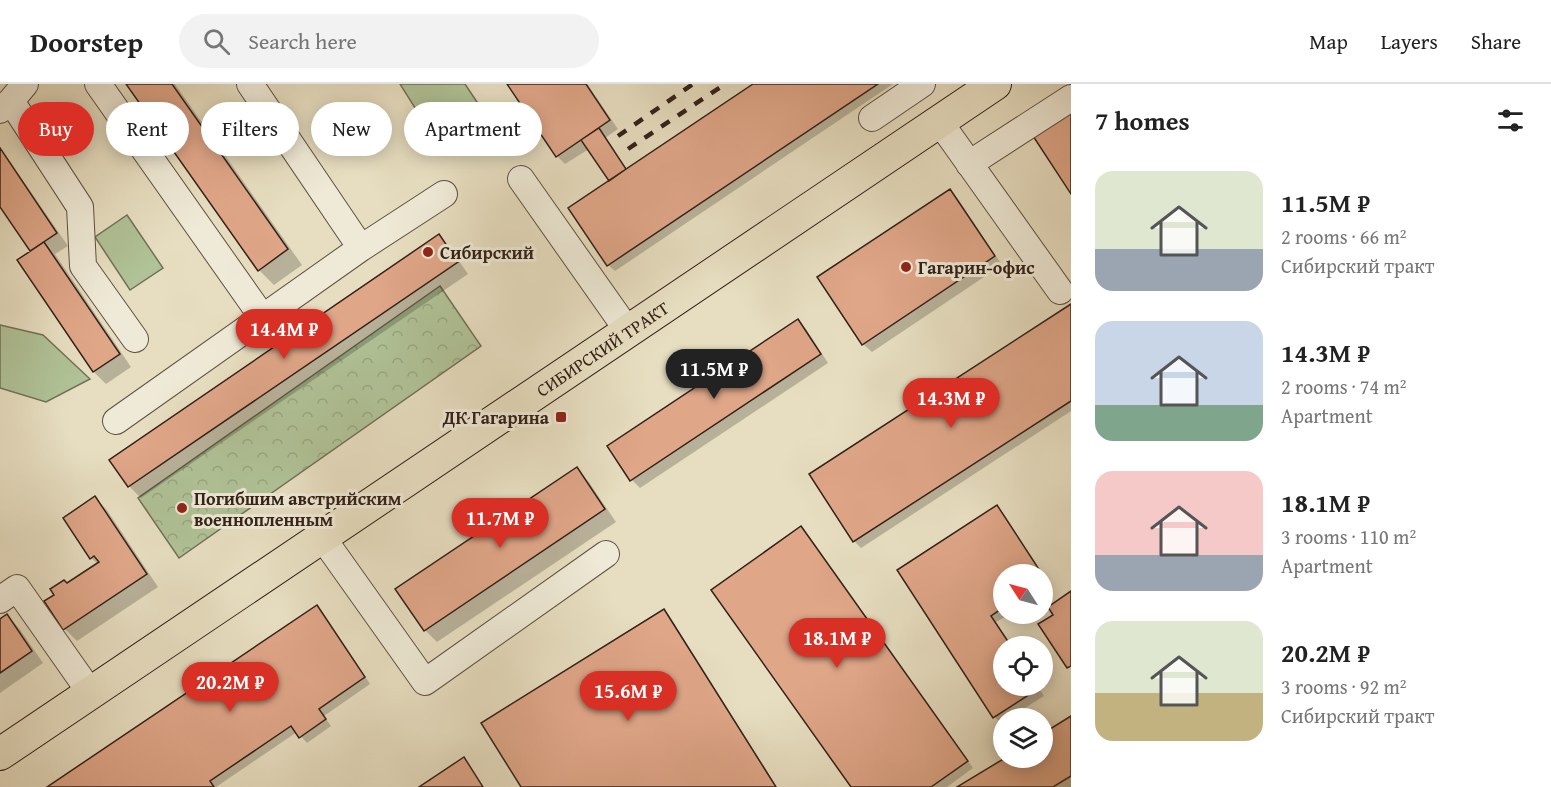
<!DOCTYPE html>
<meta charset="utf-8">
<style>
body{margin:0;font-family:"Gentium Book Plus",serif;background:#f2f2f2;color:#222;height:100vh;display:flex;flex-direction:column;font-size:22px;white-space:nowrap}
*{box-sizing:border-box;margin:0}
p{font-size:20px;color:#767676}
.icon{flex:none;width:33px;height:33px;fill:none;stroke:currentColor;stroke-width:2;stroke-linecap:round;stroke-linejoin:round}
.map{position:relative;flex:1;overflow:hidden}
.side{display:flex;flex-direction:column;background:#fff;width:480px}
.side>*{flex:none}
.hud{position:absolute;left:18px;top:18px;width:570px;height:54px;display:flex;gap:12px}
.needle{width:39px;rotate:306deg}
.fabs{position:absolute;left:993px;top:480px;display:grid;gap:12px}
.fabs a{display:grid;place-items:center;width:60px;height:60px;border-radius:50%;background:#fff;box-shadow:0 3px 15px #0003;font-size:30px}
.price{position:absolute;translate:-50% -51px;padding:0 14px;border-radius:21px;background:#d93025;color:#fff;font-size:20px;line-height:39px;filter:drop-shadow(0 2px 3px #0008)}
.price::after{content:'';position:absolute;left:50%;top:36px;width:18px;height:14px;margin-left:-9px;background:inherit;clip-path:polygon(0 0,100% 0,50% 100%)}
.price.active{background:#222;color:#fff}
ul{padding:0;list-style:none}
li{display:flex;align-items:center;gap:18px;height:150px;padding:0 24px}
li span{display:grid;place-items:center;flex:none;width:168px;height:120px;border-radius:18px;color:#555}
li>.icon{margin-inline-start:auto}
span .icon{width:72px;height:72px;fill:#fffc;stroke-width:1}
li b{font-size:26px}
h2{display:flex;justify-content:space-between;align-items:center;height:72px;padding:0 24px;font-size:26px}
.tag{padding:0 21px;border-radius:27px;background:#fff;box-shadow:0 3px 15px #0003;font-size:21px;line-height:54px}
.tag.active{background:#d93025;color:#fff}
header{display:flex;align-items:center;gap:36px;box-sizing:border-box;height:84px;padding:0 30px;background:#fff;border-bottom:2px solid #e0e0e0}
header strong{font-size:28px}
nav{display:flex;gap:33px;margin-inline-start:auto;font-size:21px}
.search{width:420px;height:54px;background:#f2f2f2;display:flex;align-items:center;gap:15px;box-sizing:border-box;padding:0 21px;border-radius:33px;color:#767676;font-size:22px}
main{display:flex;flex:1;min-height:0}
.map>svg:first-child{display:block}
.green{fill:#b0c297;stroke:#717158;stroke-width:1.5}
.forest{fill:url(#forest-crowns);stroke:#717158;stroke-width:1.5}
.shadow{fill:#0003}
.building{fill:#dfa688;stroke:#322018;stroke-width:1.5}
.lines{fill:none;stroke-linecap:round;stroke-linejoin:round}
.minor-casing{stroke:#5f5042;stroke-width:28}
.major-casing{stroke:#322018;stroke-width:34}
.minor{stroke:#efead7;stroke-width:26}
.major{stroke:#e7dec1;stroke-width:32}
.rail{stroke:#322018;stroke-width:4.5;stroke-dasharray:10 10;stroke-linecap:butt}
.poi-dot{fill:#8f2418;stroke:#efead7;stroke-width:2}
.labels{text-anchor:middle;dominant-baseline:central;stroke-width:6;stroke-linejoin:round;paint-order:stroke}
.poi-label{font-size:18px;font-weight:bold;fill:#322018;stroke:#efead7;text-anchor:start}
.street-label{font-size:18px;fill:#322018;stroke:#efead7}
</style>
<header>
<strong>Doorstep</strong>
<div class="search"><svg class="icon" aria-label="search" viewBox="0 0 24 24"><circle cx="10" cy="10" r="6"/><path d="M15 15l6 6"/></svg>Search here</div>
<nav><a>Map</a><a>Layers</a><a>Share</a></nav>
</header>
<main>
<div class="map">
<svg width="1071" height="703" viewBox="0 0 1071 703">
<defs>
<pattern id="forest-crowns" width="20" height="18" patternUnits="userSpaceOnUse" patternTransform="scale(1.5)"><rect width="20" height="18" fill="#b0c297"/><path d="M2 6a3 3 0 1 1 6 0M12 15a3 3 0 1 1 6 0" fill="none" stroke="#98a681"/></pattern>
</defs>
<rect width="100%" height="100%" fill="#e7dec1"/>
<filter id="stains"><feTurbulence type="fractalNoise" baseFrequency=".00333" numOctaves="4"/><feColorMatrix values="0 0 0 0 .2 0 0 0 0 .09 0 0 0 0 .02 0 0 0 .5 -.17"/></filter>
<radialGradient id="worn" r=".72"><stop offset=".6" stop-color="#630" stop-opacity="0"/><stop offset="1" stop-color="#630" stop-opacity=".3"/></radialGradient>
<!-- green -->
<path class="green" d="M400,0H465L481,24L478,37L444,56L432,51Z
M127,131L163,184L130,206L95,153Z
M0,241L43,251L90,295L46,318L0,304Z"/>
<!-- forest -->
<path class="forest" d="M440,202L481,262L179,474L138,414Z"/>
<!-- shadow -->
<path class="shadow" d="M128,0H175L302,181L274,201L259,186Z
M509,0H587L618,45L605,54L627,86L756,0H893L615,187L608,181L611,97L589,65L565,80L557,72Z
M0,63L68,162L55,170L131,283L106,300L94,288L19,176L32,168L0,121Z
M950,107L958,115L1002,181L872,268L863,260Z
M438,152L450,164L468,190L141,414L129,402Z
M1071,222V327L861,464L854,457L811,391Z
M798,237L806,245L828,279L640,404L632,396Z
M576,385L588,397L616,438L437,558L425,546Z
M95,414L107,426L158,503L77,557L65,545L46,518L98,480L91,474Z
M997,423L1003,429L1051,503L1042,508V490H1004V530H1010L996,538L1012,562H1004V602H1037L1044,612L1009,634H1004V638L1001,640L995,633L899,486Z
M801,444L973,684L947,703H852Z
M664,526L670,533L777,703H523Z
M323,530L370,600L324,632L331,642L307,659L297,648L216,703H50Z
M7,532L19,544L43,579L0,609V537Z
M1071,634V703H960L1008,674H1042Z"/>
<!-- building -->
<path class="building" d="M126,0H172L288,165L258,187Z
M507,0H586L610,36L556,73Z
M753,0H878L607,182L568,124Z
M1071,27V110L1033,52Z
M599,44L626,85L609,97L581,56Z
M0,64L57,149L30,167L0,123Z
M950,105L995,172L862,261L817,193Z
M439,150L458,178L128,403L109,376Z
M44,158L120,270L93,288L17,176Z
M1071,220V317L853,458L809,390Z
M798,235L821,270L630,397L607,362Z
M577,383L605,425L424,547L395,505Z
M95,412L147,490L63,546L44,517L54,511L50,505L64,496L67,499L99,478L94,472L90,475L63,434Z
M997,421L1042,490H1004V523L991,532L1011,562H1004V602H1036L1038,605L993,634L897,486Z
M801,442L968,677L931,703H851L711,506Z
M1071,507V582L1067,584L1038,540L1053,531L1048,523Z
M317,521L365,593L319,625L326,635L299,654L291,642L210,697L214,703H47Z
M664,525L776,703H521L481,639Z
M7,530L32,567L0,589V535Z
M1071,632V692L1053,703H957L1005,674H1042V650Z
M464,673L483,703H419Z"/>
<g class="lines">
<defs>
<path id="minor" d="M98,0L263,234
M250,0L361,164
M11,17L80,123L83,182L135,255
M0,26L11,17L25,0
M872,34L922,0
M939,37L1060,207
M969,80L1071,14
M521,95L628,247
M116,337L361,164L444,110
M322,453L425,598L606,470
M0,516L17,504L90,608"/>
<g id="major">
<path id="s1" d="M0,670L995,0"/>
</g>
</defs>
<!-- minor casing -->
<use href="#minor" class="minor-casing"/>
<!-- major casing -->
<use href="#major" class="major-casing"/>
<!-- minor -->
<use href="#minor" class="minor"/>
<!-- major -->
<use href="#major" class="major"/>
<!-- rail -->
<path class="rail" d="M618,52L693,0
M628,65L725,0"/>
</g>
<!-- markers -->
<g class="poi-dot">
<circle cx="428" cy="168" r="6"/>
<circle cx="906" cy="183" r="6"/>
<rect x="555" y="327" width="12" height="12" rx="3"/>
<circle cx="182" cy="424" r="6"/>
</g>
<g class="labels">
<!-- poi labels -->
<g class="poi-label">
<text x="440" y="168">Сибирский</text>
<text x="918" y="183">Гагарин-офис</text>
<text x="549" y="333" text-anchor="end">ДК Гагарина</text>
<text x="194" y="414">Погибшим австрийским<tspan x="194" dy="21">военнопленным</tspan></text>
</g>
<!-- street labels -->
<g class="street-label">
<text stroke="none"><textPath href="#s1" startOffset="726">СИБИРСКИЙ ТРАКТ</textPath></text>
</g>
</g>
<rect width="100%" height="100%" filter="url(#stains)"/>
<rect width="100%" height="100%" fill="url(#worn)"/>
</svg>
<div class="fabs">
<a><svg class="needle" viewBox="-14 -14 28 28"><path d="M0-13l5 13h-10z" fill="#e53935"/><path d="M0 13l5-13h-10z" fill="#767676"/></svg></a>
<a><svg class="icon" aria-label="locate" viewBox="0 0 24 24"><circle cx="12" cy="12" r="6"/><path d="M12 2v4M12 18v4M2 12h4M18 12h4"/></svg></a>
<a><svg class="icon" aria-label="layers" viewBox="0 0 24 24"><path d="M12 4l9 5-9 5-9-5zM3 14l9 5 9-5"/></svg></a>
</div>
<b class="price" style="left:284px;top:276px">14.4M ₽</b>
<b class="price active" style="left:714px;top:316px">11.5M ₽</b>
<b class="price" style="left:951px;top:345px">14.3M ₽</b>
<b class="price" style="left:500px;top:465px">11.7M ₽</b>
<b class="price" style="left:837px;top:585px">18.1M ₽</b>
<b class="price" style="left:230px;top:629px">20.2M ₽</b>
<b class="price" style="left:628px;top:638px">15.6M ₽</b>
<div class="hud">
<a class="tag active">Buy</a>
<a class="tag">Rent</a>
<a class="tag">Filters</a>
<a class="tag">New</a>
<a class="tag">Apartment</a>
</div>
</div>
<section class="side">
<h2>7 homes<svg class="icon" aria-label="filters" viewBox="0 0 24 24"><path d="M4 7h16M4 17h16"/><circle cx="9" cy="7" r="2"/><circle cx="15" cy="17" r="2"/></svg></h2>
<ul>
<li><span style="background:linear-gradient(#dfe7d0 65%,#9aa5b1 0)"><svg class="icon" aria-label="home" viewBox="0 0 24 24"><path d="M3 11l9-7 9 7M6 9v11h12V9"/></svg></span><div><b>11.5M ₽</b><p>2 rooms · 66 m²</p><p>Сибирский тракт</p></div></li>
<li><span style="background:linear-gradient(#c9d6e8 70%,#7fa58c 0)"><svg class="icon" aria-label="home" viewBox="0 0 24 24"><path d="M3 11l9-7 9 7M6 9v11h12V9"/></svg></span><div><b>14.3M ₽</b><p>2 rooms · 74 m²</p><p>Apartment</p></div></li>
<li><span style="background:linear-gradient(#f6c9c9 70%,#9aa5b1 0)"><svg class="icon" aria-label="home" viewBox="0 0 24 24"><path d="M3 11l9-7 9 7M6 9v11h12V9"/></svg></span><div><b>18.1M ₽</b><p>3 rooms · 110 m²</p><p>Apartment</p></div></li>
<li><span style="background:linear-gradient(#dfe7d0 60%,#c2b280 0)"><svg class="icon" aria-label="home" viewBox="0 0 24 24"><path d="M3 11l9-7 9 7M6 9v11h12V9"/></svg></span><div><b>20.2M ₽</b><p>3 rooms · 92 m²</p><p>Сибирский тракт</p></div></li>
</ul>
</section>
</main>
